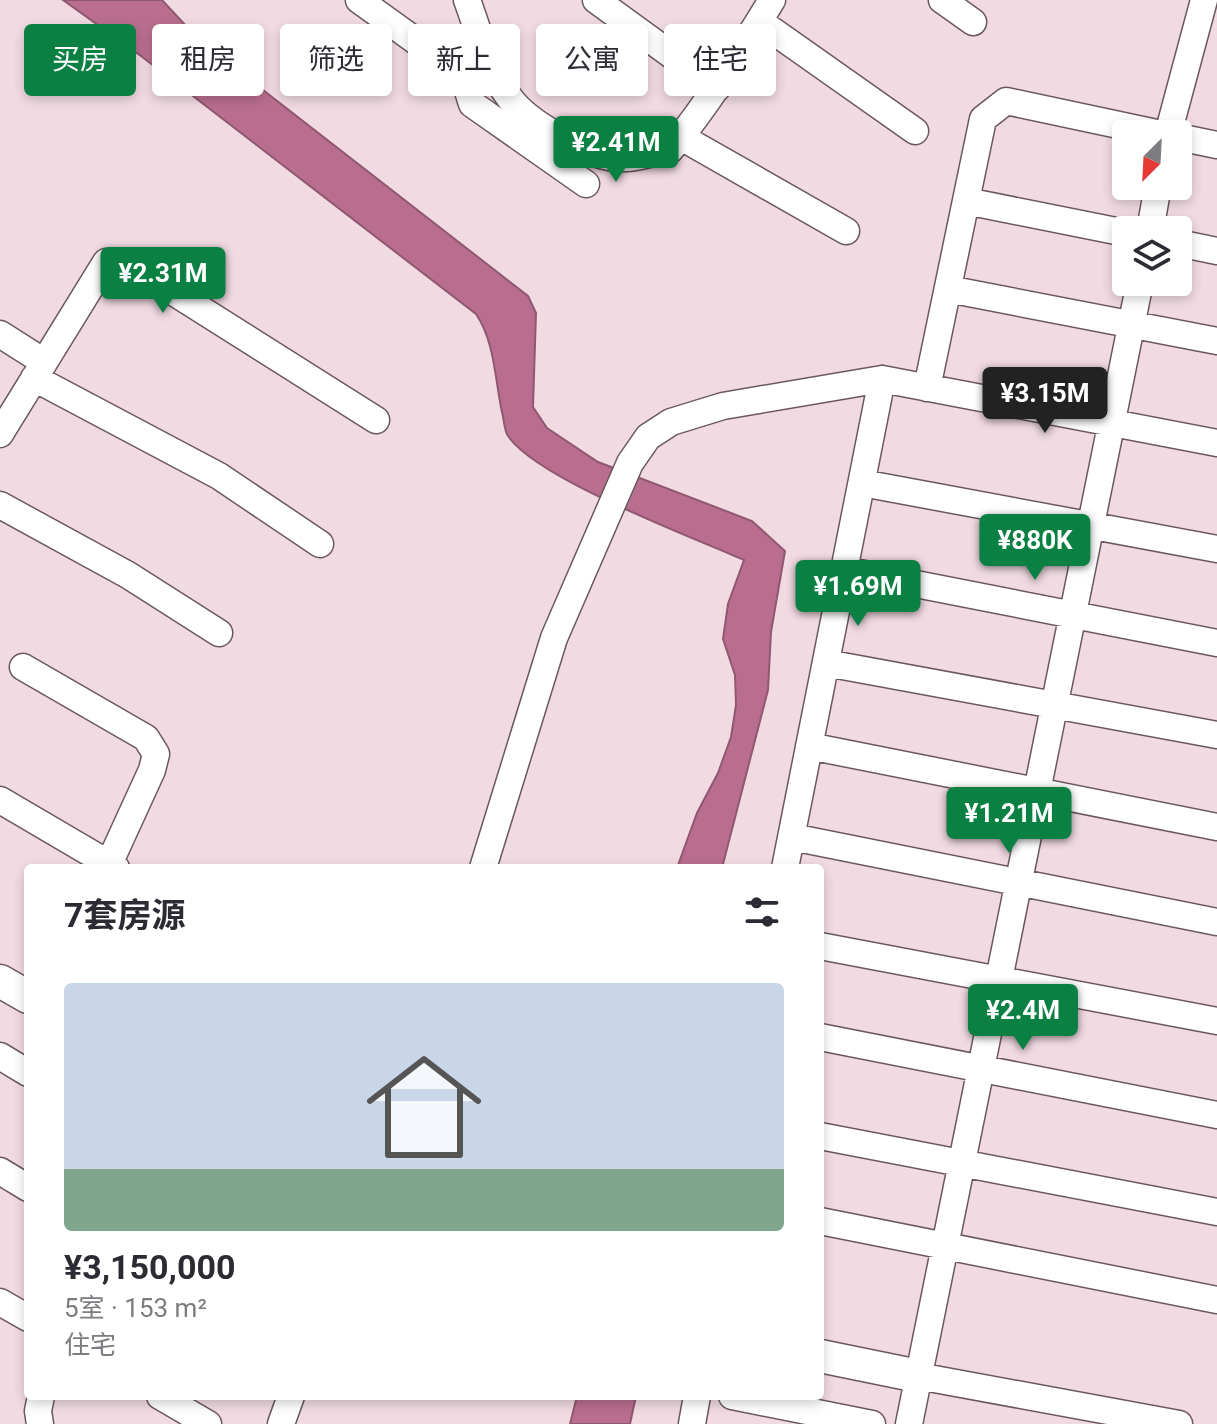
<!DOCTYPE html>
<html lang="zh">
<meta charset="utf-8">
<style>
body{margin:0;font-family:Roboto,"Noto Sans SC",sans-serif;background:#f2f2f3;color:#2b2b33;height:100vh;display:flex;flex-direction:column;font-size:30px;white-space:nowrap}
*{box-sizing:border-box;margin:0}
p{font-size:26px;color:#7c7c81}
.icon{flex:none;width:44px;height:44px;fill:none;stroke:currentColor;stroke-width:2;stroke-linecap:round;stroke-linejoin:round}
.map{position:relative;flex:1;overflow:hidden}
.drawer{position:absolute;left:24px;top:864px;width:800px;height:536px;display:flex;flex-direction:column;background:#fff;border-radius:8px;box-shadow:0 4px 12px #0003}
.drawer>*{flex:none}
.guide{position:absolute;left:24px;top:24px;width:800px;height:72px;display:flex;gap:16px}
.needle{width:52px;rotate:204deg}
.controls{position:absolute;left:1112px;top:120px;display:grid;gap:16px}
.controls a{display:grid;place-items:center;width:80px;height:80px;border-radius:8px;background:#fff;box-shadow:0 4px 12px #0003;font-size:40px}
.price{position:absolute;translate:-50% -68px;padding:0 18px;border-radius:8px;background:#0b8043;color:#fff;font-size:26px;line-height:52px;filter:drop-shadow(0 2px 4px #0008)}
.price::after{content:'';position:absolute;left:50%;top:48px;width:24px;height:18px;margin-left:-12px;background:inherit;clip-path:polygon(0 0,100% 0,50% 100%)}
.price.active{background:#222;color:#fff}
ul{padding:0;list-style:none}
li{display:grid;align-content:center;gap:16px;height:424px;padding:0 40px}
li span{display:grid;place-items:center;height:248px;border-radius:8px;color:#555}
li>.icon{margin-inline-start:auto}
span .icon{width:144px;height:144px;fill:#fffc;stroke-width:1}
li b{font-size:34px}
h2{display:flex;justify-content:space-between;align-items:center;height:96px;padding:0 40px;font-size:34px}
.chip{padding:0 28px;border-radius:8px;background:#fff;box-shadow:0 4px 12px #0003;font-size:28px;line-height:72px}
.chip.active{background:#0b8043;color:#fff}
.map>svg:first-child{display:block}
.water{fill:#ba6e8f;stroke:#905870;stroke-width:2}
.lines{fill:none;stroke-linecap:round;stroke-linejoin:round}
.minor-casing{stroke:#6b585f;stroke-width:29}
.major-casing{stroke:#6b585f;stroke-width:35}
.minor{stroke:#fff;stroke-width:26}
.major{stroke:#fff;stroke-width:32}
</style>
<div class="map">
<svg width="1217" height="1424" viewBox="0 0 1217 1424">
<rect width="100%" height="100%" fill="#f2dae3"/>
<!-- water -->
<path class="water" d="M63,0H162L200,41L528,296L536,313L533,407L547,428L598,462L752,521L785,551L771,632L768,690L722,868H677L697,813L718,773L731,737L736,705L735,675L723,639L728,604L744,560C692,537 537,479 508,436C504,430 504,419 502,412C495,380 495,342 476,314L141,56Z
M577,1396H636L630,1424H570Z"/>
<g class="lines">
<defs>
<path id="minor" d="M359,0L463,75L479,73
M467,0C479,32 488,70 509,97C527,123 584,154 615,158C632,160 654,152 670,150C709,103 740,52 772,0
M596,0L717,88
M942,0L973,22
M759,21L915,131
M463,75L472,104L586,184
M1168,134L1204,0
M681,137L846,231
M1178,137L1217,145
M966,201L1126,233
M1150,230L1158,186
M1178,243L1217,251
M948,289L1217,341
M0,334L44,362
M34,378L219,476L320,544
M927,388L983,119L1006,101L1161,134
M0,434L106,262L137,269L376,420
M862,483L1217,549
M0,505L128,575L219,633
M844,570L1217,643
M826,663L1217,735
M23,667L146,738L156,754L152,770L109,864
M809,746L1217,827
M0,800L116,868
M792,837L1217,922
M483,868L554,638L630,463L648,437L671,422L723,406L882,379L1217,443
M785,868L882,379
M820,946L1217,1021
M820,1037L1217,1115
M0,1056L28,1073
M820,1136L1217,1212
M0,1171L28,1188
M820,1221L1217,1300
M0,1302L28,1318
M918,1376L1179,1424
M160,1396L208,1424
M732,1396L872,1424
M40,1424L38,1411L41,1396
M281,1424L291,1396
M692,1424L697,1396
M909,1424L1140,282"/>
<path id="major" d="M0,981L28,997
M820,1356L918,1376"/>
</defs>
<!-- minor casing -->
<use href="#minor" class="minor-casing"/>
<!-- major casing -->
<use href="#major" class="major-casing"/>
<!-- minor -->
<use href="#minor" class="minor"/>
<!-- major -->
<use href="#major" class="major"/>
</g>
</svg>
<div class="controls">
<a><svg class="needle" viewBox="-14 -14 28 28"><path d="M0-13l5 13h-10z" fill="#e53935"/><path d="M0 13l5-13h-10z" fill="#7c7c81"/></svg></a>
<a><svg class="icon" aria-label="layers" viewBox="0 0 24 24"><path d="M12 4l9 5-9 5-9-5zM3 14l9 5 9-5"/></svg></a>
</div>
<b class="price" style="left:616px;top:184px">¥2.41M</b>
<b class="price" style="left:163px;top:315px">¥2.31M</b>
<b class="price active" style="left:1045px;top:435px">¥3.15M</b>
<b class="price" style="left:1035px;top:582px">¥880K</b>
<b class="price" style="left:858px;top:628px">¥1.69M</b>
<b class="price" style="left:1009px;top:855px">¥1.21M</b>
<b class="price" style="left:1023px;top:1052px">¥2.4M</b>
<div class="guide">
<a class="chip active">买房</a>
<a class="chip">租房</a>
<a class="chip">筛选</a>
<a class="chip">新上</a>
<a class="chip">公寓</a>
<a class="chip">住宅</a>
</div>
<section class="drawer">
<h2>7套房源<svg class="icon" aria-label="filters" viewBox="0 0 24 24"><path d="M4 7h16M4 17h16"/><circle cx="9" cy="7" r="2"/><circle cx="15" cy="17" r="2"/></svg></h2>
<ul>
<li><span style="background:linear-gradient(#c9d6e8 75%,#7fa58c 0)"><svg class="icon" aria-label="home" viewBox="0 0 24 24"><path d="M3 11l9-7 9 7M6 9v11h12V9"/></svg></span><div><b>¥3,150,000</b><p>5室 · 153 m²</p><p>住宅</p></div></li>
</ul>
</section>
</div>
